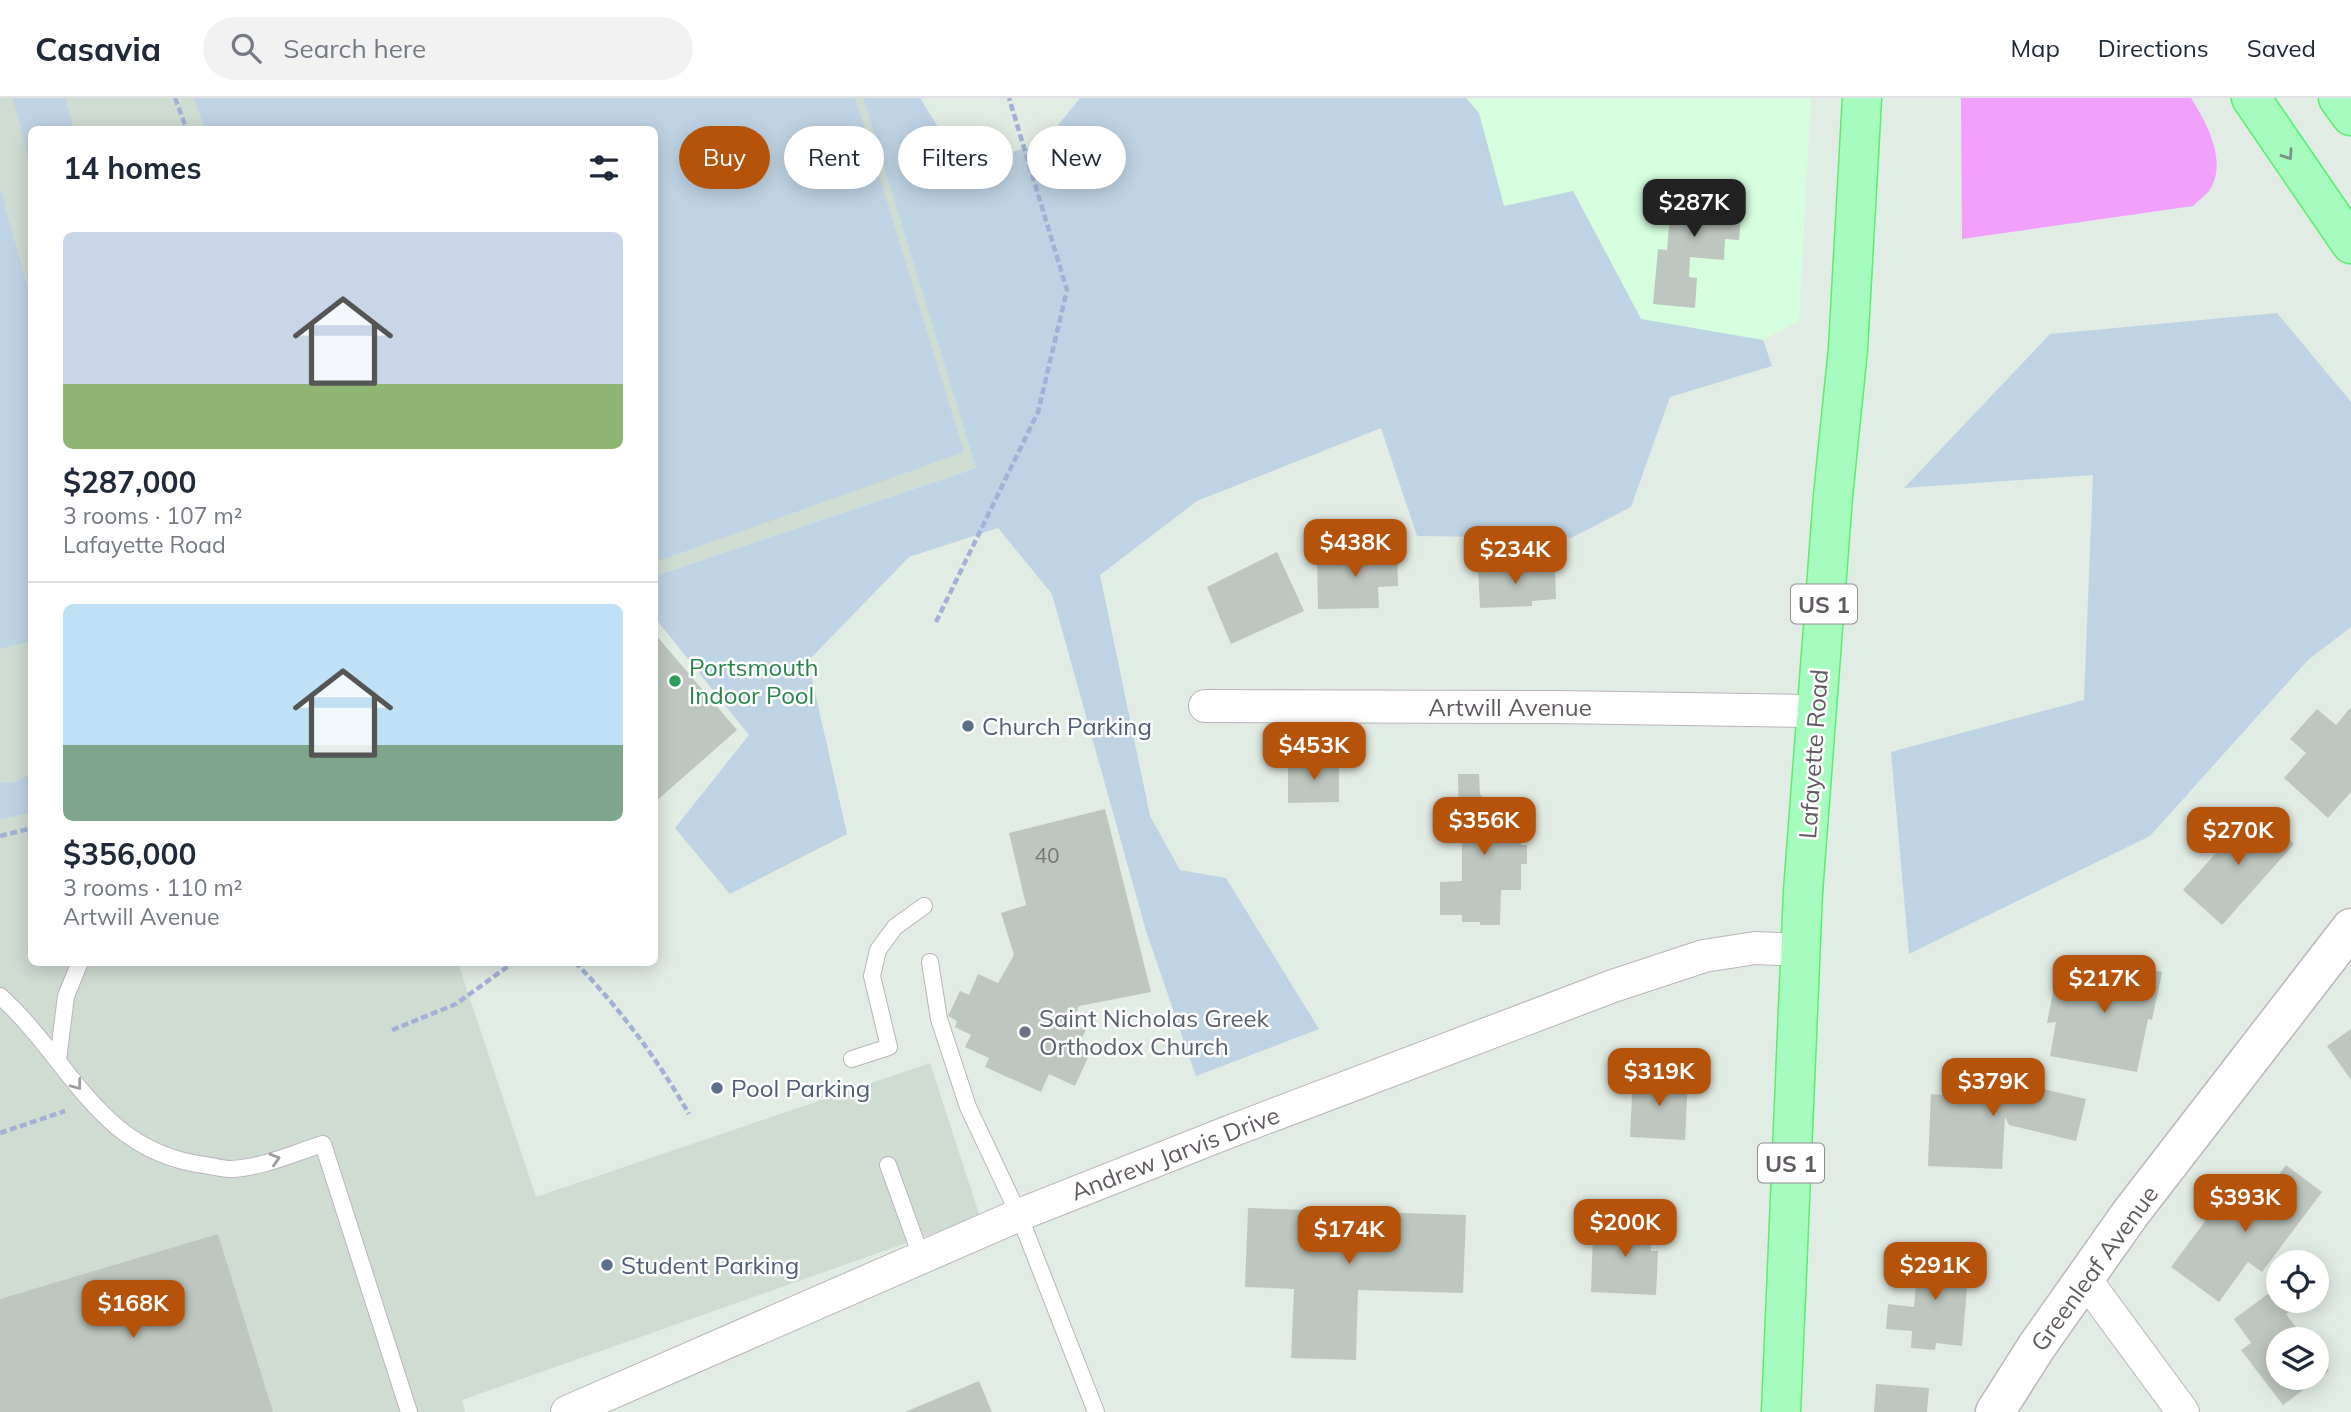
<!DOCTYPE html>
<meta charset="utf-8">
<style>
body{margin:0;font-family:Mulish,sans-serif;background:#f2f2f3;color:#1f2937;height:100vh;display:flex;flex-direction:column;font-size:26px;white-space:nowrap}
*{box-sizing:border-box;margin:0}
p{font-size:23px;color:#747a83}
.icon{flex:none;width:38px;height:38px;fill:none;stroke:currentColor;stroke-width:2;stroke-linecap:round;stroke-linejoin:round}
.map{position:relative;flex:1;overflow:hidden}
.details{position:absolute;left:28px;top:28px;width:630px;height:840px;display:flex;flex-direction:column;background:#fff;border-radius:10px;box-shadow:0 4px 18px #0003}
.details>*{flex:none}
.top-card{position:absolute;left:679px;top:28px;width:665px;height:63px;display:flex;gap:14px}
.controls{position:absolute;left:2266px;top:1152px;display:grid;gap:14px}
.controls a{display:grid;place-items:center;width:63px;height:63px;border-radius:50%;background:#fff;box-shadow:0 4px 18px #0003;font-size:35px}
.price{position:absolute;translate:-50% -60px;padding:0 16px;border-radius:14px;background:#b45309;color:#fff;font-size:23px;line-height:46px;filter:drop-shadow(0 2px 4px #0008)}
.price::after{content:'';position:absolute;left:50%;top:42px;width:21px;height:16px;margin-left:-10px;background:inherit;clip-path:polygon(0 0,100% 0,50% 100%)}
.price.on{background:#222;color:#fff}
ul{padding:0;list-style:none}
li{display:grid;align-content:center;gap:14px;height:371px;padding:0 35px}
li+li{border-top:2px solid #e0e1e3}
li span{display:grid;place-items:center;height:217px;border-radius:10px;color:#555}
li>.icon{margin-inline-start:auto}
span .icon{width:126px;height:126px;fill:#fffc;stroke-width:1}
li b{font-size:30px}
h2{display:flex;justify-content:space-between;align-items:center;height:84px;padding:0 35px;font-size:30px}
.tag{padding:0 24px;border-radius:32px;background:#fff;box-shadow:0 4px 18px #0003;font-size:24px;line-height:63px}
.tag.on{background:#b45309;color:#fff}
header{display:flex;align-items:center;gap:42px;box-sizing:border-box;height:98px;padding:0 35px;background:#fff;border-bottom:2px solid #e0e1e3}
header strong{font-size:33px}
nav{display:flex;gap:38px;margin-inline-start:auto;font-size:24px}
.search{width:490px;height:63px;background:#f2f2f3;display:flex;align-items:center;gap:18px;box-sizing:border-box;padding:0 24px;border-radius:38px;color:#747a83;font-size:26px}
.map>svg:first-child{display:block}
.commercial{fill:#d6fdde}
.education{fill:#cfdcd2}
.green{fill:#bed3e4}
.water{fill:#f1a1fc}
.building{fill:#bec7bf}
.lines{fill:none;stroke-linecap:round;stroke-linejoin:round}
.lane-casing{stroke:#bcb4bb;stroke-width:18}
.street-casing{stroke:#bcb4bb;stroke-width:34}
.secondary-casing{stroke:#beb5bd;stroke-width:41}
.primary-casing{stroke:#5aed71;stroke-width:41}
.path{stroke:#a2b1d5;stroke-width:4.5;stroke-dasharray:7 3.5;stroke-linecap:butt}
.lane{stroke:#fff;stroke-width:16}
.street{stroke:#fff;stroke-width:32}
.secondary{stroke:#fff;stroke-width:38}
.primary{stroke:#a6fcbe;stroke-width:38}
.oneway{stroke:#7a9382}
.oneway2{stroke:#a19ca1}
.leisure-dot{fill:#2e9e5b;stroke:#fff;stroke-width:2.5}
.service-dot{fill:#5c6f8a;stroke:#fff;stroke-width:2.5}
.worship-dot{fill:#6b7280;stroke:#fff;stroke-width:2.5}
.labels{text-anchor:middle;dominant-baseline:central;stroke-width:5;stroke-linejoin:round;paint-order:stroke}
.number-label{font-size:21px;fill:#797579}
.shield{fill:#fff;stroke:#918c91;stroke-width:2}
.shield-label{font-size:23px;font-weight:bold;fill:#625a62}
.leisure-label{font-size:24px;fill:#27864d;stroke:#fff;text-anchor:start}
.street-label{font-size:24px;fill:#625a62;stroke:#fff}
.service-label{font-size:24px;fill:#4e5e75;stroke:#fff;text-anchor:start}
.worship-label{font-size:24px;fill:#5b616d;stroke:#fff;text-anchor:start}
</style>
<header>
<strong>Casavia</strong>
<div class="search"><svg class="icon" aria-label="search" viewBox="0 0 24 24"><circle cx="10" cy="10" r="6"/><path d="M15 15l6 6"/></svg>Search here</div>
<nav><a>Map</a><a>Directions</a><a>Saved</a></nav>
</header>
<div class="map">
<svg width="2351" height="1314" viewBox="0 0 2351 1314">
<rect width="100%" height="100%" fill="#e1ece4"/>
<!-- commercial -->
<path class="commercial" d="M1466,0H1811L1799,223L1763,242L1641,221L1574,93L1504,109L1479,15Z"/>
<!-- education -->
<path class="education" d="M0,0H863L976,370L655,478L654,32H32V864L458,865L536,1099L930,965L980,1119L462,1302L465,1314H0Z"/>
<!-- green -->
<path class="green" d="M13,0H65L74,31L32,32L31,69Z
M194,0H855L964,354L655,464L654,32L205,31Z
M863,0H920L938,29L980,61L1042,47L1080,0H1466L1479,15L1504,108L1573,93L1641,221L1763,242L1772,268L1670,299L1631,409L1571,440L1417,438L1381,330L1197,403L1100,477L1150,718L1180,772L1226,780L1319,931L1196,978L1146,833L1052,496L998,430L909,459L808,563L847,736L730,796L675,730L749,637L655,520V478L976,370Z
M0,90L31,202V543L0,551Z
M2277,215L2351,304V529L2308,562L2150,738L1909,856L1891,654L2084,602L2093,377L1904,390L2050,236Z
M31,676V715L0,721V685L14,684Z"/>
<!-- water -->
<path class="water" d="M1961,0H2191C2206,24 2226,60 2212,88C2209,95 2199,102 2193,108L1962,141Z"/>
<!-- building -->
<path class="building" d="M1673,84L1730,89L1729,105L1742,106L1739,142L1725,141L1724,162L1690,159L1689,179L1697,180L1695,210L1653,206L1658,151L1667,152Z
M1397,453L1398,488L1378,489L1379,510L1318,511L1317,456Z
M1277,454L1304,513L1231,546L1207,489Z
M1531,467V474L1555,473L1556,501L1532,503V508L1480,510L1478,470Z
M654,535L737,632L654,705Z
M2351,609V694L2328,720L2284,680L2306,655L2290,641L2317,611L2336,627Z
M1339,663V704L1288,705V664Z
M1458,676H1479L1480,696L1487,704H1508V722H1520L1521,747H1527V766H1521V792H1501L1500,827H1480V824H1462V817H1440V784L1462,783V727H1459Z
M1105,711L1151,894L1079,908L1071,925L1086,932L1079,945L1092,951L1075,988L1049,976L1041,994L985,969L989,960L965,949L971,937L955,929L957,923L948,918L960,893L969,897L978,876L998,885L1014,857L1001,815L1026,807L1009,735Z
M2255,711L2294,746L2222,827L2183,792Z
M2106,863L2162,874L2152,922L2148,921L2137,974L2050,958L2056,924L2047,925L2057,873L2102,881Z
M2351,931V982L2327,948Z
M1946,974L2001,976L2000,979L2019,985L2022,981L2042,995L2043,991L2086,1001L2076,1043L2009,1027L2005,1019L2002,1071L1928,1068L1931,996L1945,997Z
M1633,978L1688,981L1685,1042L1630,1039Z
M2286,1067L2322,1094L2262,1174L2248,1164L2219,1204L2171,1169L2229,1091L2270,1121L2275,1114L2260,1103Z
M1248,1110L1466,1117L1463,1195L1358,1192L1356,1262L1291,1260L1294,1191L1245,1189Z
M1619,1116L1644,1117V1131L1651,1132V1153H1658L1656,1197L1591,1194L1593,1134H1618Z
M218,1136L273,1314H0V1201Z
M1919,1153L1970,1157L1962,1248L1936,1245L1935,1252L1911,1250L1912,1233L1886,1231L1888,1206L1914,1209Z
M2276,1190L2278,1194V1202H2285L2292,1212L2286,1216L2305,1241H2278V1279H2317V1257L2329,1273L2283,1307L2241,1252L2251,1245L2234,1221Z
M979,1283L992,1314H905Z
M1876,1286L1929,1290L1927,1314H1874Z"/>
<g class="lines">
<defs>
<path id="lane" d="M930,864L939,921L968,1009L1019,1117L1096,1314
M0,898C71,962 98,1053 204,1067C213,1068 222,1071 231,1071C261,1070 294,1055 323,1046L409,1314
M852,961L889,949L872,878L878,852L895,829L924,808
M58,962L66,898L80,864
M888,1067L921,1158"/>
<path id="street" d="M1205,608L1556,609L1816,613
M2085,1181L2183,1314
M567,1314L1019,1117L1231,1033L1613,888L1704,858L1755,850L1801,852"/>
<path id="secondary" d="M1995,1314L2037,1248L2130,1116L2351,830"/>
<path id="primary" d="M2251,0L2351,146
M2338,0L2351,18
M1781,1314L1803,794L1833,398L1848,251L1862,0"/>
</defs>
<!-- lane casing -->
<use href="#lane" class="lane-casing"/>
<!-- street casing -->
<use href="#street" class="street-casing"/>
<!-- secondary casing -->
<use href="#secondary" class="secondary-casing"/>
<!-- primary casing -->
<use href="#primary" class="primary-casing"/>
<!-- path -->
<path class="path" d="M175,0L187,32
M936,524L1038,314L1067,192L1009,0
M0,738L32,730
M575,864C621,912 656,959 689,1016
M392,932L456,906L514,864
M0,1035L65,1013"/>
<!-- lane -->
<use href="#lane" class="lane"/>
<!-- street -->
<use href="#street" class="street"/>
<!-- secondary -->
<use href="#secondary" class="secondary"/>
<!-- primary -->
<use href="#primary" class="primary"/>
</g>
<!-- one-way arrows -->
<defs><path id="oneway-chevron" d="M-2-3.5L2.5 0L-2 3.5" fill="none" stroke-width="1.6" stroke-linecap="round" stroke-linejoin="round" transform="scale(1.75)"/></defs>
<use class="oneway" href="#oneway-chevron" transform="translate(2288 57) rotate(56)"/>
<g class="oneway2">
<use href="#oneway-chevron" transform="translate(77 987) rotate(53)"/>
<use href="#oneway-chevron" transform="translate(275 1061) rotate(-17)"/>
</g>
<!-- markers -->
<circle class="leisure-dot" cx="675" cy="583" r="7"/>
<g class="service-dot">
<circle cx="968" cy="628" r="7"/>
<circle cx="717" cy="990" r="7"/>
<circle cx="607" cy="1167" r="7"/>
</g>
<circle class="worship-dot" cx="1025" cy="934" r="7"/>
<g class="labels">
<!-- number labels -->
<g class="number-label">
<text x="1047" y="757">40</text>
</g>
<!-- shield labels -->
<g class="shield">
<rect x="1791" y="486.5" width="66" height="39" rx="5"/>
<rect x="1758" y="1045.5" width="66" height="39" rx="5"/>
</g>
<g class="shield-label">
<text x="1824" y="506">US 1</text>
<text x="1791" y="1065">US 1</text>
</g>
<!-- leisure labels -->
<g class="leisure-label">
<text x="689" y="569">Portsmouth<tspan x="689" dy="28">Indoor Pool</tspan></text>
</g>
<!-- street labels -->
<g class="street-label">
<text x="1510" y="609">Artwill Avenue</text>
<text transform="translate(1813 656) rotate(-86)">Lafayette Road</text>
<text transform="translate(1175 1055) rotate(-21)">Andrew Jarvis Drive</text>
<text transform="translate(2094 1170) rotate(-54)">Greenleaf Avenue</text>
</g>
<!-- service labels -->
<g class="service-label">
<text x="982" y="628">Church Parking</text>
<text x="731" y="990">Pool Parking</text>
<text x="621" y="1167">Student Parking</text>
</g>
<!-- worship labels -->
<g class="worship-label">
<text x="1039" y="920">Saint Nicholas Greek<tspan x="1039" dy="28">Orthodox Church</tspan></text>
</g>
</g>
</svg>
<div class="controls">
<a><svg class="icon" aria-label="locate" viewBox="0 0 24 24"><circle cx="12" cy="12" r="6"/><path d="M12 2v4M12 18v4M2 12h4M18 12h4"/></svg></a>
<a><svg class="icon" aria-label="layers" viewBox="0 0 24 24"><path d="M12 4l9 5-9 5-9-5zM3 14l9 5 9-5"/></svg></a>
</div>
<b class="price on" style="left:1694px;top:141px">$287K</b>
<b class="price" style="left:1355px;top:481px">$438K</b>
<b class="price" style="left:1515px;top:488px">$234K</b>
<b class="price" style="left:1314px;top:684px">$453K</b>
<b class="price" style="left:1484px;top:759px">$356K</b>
<b class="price" style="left:2238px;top:769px">$270K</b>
<b class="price" style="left:2104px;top:917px">$217K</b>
<b class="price" style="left:1659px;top:1010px">$319K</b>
<b class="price" style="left:1993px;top:1020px">$379K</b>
<b class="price" style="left:2245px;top:1136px">$393K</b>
<b class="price" style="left:1625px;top:1161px">$200K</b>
<b class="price" style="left:1349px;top:1168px">$174K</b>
<b class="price" style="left:1935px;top:1204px">$291K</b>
<b class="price" style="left:133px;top:1242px">$168K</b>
<div class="top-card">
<a class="tag on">Buy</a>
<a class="tag">Rent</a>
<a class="tag">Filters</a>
<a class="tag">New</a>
</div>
<section class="details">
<h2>14 homes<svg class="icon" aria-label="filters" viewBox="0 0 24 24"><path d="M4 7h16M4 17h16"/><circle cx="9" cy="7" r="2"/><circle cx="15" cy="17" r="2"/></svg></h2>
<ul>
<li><span style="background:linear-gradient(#c9d6e8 70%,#8fb573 0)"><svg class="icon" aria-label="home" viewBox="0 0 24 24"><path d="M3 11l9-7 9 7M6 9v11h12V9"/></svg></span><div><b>$287,000</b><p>3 rooms · 107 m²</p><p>Lafayette Road</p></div></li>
<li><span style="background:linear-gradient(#bfe0f5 65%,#7fa58c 0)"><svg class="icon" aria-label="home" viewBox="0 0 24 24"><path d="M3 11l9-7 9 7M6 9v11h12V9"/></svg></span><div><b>$356,000</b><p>3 rooms · 110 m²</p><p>Artwill Avenue</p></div></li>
</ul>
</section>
</div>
